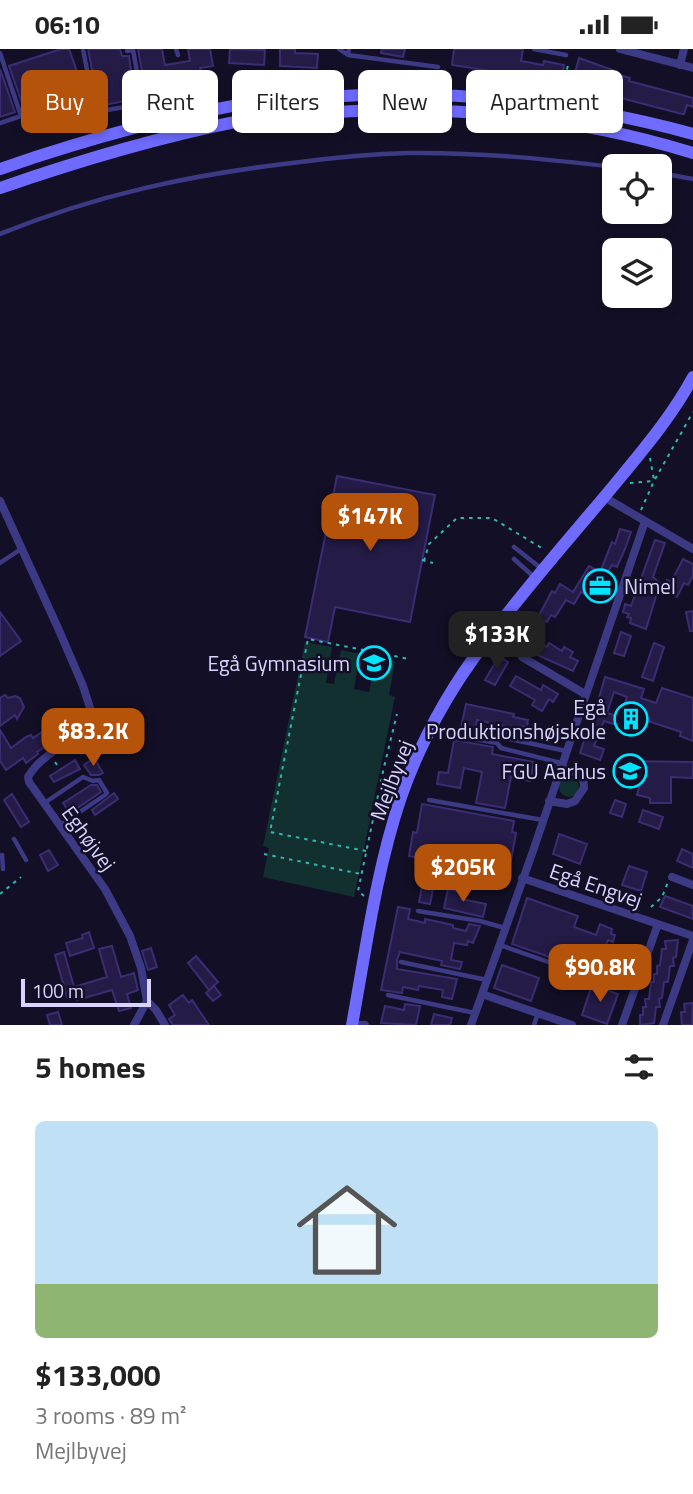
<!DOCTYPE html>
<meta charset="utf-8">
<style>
body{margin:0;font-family:"Titillium Web",sans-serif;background:#f6f6f6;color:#222;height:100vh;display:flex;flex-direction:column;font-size:26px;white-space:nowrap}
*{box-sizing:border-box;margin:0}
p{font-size:23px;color:#767676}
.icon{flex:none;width:38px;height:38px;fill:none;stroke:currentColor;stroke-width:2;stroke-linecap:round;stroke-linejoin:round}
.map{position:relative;height:976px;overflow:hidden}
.sheet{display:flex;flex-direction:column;background:#fff;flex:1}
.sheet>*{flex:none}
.banner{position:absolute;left:21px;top:21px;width:651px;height:63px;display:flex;gap:14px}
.buttons{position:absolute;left:602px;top:105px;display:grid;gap:14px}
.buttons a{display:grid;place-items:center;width:70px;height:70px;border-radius:10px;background:#fff;box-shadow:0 4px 10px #0003;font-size:35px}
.scale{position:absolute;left:21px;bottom:18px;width:130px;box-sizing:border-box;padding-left:7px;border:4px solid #d9d4ff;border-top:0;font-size:19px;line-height:24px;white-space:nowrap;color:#d9d4ff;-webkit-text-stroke:5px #130f26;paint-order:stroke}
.price{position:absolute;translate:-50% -60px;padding:0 16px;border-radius:14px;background:#b45309;color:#fff;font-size:23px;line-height:46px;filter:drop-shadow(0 2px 4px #0008)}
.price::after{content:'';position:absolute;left:50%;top:42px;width:21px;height:16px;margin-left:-10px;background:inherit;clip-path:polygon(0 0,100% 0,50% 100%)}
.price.selected{background:#222;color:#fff}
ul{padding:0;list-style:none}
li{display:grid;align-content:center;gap:14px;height:371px;padding:0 35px}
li+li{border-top:2px solid #e0e0e0}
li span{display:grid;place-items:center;height:217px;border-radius:10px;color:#555}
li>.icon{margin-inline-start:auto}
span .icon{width:126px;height:126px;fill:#fffc;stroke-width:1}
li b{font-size:30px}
h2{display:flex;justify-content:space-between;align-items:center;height:84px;padding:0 35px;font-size:30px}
.tag{padding:0 24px;border-radius:10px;background:#fff;box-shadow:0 4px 10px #0003;font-size:24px;line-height:63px}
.tag.selected{background:#b45309;color:#fff}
.status{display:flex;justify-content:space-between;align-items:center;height:49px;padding:0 35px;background:#fff;direction:ltr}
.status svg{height:19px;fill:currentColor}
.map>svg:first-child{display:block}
.green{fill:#12302f}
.building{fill:#241b47;stroke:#3b2d73;stroke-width:2;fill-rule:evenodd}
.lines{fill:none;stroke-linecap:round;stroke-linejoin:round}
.path{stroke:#2fb8b0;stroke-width:2;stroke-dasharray:3.5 5;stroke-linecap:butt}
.lane{stroke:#3d3a85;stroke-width:4.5}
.street{stroke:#3d3a85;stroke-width:8}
.secondary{stroke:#6f6bff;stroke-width:12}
.labels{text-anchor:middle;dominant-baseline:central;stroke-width:5;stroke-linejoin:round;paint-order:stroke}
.poi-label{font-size:21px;fill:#d9d4ff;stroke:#130f26;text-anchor:end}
.street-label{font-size:21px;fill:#d9d4ff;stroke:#130f26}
</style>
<div class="status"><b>06:10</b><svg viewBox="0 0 49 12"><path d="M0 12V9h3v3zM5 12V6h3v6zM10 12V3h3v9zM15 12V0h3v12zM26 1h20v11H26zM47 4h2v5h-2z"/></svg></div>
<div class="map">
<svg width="693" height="976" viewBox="0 0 693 976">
<rect width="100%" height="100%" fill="#130f26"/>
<!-- green -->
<path class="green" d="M305,593L332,598L326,634L334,635L341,601L360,605L354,640L369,643L376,608L395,612L389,646L395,648L354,848L263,828L269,799L263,797Z
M559 738a10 10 0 1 1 20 0a10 10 0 1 1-20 0Z"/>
<!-- building -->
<path class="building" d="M61,0H69L82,37L23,57L9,17Z
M88,0H120L122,7H129L135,50L99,57Z
M138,0H162L165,16L190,12L188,0H210L213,17L200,19L202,29L180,33L181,38L146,44Z
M230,0L265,1L264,16L229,14Z
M280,0H295V4L318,5L317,19L280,17Z
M382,0H405L403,8L381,4Z
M454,0H523L521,12L543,16L544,12L564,16L561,33L452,16Z
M579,9L613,21L612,24L630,29L629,32L693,49V58L687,56L684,65H682L621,49L622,46L591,37L592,32L574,27Z
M0,20L15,63L0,68Z
M337,427L435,446L410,573L335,558L328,593L305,588Z
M620,480L631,483L625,500L617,518L612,516L592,550L581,543L574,555L566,551L555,568L551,566L547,573L538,568L552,542L555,544L560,535L573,543L589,517L600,523L612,493L615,495Z
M655,491L665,494L653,528L660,534L646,580L630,574L631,569L627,568L629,565L623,563L625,555L631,557Z
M683,510L693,515V527L688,536L684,534L677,548L663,541L667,531L671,533Z
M693,562V582H690L686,563Z
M0,563L21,592L0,607Z
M522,579L534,585L530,593L542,599L543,596L547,598L549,594L562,602L564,598L573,603L570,608L578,612L573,622L513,595Z
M621,583L631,587L624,607L614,604Z
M654,594L664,598L653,632L642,628Z
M499,607L508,613L495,636L485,631Z
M516,627L541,641L543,636L558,645L553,653L549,650L542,662L532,656L535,651L510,637Z
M605,628L644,640L641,649L656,654L662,639L693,649V692L680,687L681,683L642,670L639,680L630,677L627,684L616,680L617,676L604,672L594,697L604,700L600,711L580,704L587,683L589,684ZM614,643L627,648L620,668L607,664Z
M5,646L8,649L15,647L20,649L24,658L17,670L15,666L0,677V649Z
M466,655L514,665L513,668L528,671L527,678L520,677L518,687L507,685L508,678L477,671L474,685L460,683Z
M56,673L65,685L37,703L38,705L26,714L23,709L6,721L0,712V681L11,699L26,688L31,686L33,689Z
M454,691L493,698L492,705L534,713L530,732L511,728L505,759L476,754L482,723L464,719L460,739L437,735L439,723L448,724Z
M94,709L103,724L99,726H91L84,716Z
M75,711L80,720L54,733L50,727Z
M620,712L693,713V729L671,728V754H650V749L637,746L642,728L620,727Z
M91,736H97L101,743L70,764L63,754Z
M114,744L118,750L95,766L92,761Z
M12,745L29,773L21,778L4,751Z
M615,751L626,755L622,768L610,764Z
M422,755L514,772L512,783L516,784L508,827L409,807L413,783L417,784Z
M643,761L663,768L659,780L639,773Z
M559,785L587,795L580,815L553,805Z
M682,800L693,805V819L677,812Z
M49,801L58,816L48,822L40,806Z
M629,817L647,823L641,842L622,836Z
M423,833L434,835L430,855L419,853Z
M448,840L462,843L461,850L486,855L483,868L444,859Z
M665,847L693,857V870L660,858Z
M527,849L578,867L574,878L596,886L600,875L612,880L611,885L615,886L613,893L608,891L595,924L512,895Z
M398,858L410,860L408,870L425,874V870L453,876V879L466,882L469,875L480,877L473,894L468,892L467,896L454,894L451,911L462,913L460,920L441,916L442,912L400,903L397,911V920L457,930L452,950L442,948L443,941L419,937L418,941L403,938L402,944L381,941Z
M89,883L94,899L70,907L66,894L83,889L82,886Z
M678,891L676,908L673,909L674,917H670L668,933H664L662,949L659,950L660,958H656L654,974L640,976V966H643V958H646L645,950H649L651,933H654V925H657V917L660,916L662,900H666L665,892Z
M112,897L121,928L134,924L138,941L127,945L131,959L119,962L112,941L77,951L76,945L67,948L55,906L64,903L74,938L107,928L99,900Z
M151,899L157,918L148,921L142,902Z
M196,907L218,933L209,941L188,914Z
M502,916L539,929L531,952L494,939Z
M592,936L618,945L607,975L582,966Z
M214,937L221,946L213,952L206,944Z
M183,946L189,954L192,951L209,976H173L169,970L175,966L169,956Z
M693,954L692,976H682L681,963H685L684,955Z
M405,955L420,957L416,976L381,974L385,957L404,961Z
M58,963L62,976H50L47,966Z
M434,965L452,969L450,976H431Z"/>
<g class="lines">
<!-- path -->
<path class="path" d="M560,45L569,13
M650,409L654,431
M630,434L653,432
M641,461L654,432L693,363
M422,511L433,514
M424,512L429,495L457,469H492L545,501
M55,713L60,720
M366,802L270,783L308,590L409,610
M264,805L361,825
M0,845L21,828
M364,847L358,842L384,718L397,665
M651,858L662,848L668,833"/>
<!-- lane -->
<path class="lane" d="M83,0L95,63L137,56L142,50L133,1L127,2V0
M176,0L178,6
M339,0L348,6
M349,0L348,6L438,18
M534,0L566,6
M0,4L21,67
M0,74L74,49L79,61L94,59
M660,124L693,130
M0,185C96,146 189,126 292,114C331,109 369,105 408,104C477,103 546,110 614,118
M514,498L542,520
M514,510L534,528
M0,514L21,500
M483,678L486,685L566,702
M452,686L497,694L501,699L561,714
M429,751L543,771
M43,755L83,728L93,732L99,731L107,744L105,746L59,777
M14,790L26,811
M2,806L3,820
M418,862L480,872L505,879
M500,896L603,932
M401,913L487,931
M388,946L475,964
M534,976L538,964"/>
<!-- street -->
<path class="street" d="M620,0L693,19
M680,16L684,0
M604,448L693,500
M0,452L58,579L83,637L92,665C77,693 42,703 28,728L29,733L105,840L130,887L141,919L147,952L134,976
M522,608L585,645
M549,752L567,755L575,752L584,739L583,726L560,718
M672,828L693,836
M522,829L693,887
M482,945L572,976
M147,952L156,961L165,976
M360,976H365
M471,976L533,802L645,472
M622,976L658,875
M663,976L693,891"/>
<!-- secondary -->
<path class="secondary" d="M0,120C84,91 169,67 256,53C279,50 303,50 325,48C450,40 573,52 693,85
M0,139C78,112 155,89 235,73C256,69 278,69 299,66C431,53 566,65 693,104
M352,976C366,900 376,822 401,748C420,694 449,641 484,595C525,539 571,488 615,435C643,401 672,367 693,328"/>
</g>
<!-- icons -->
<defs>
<symbol id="office-ring" viewBox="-11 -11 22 22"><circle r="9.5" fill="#130f26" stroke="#00e5ff" stroke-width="1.5"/><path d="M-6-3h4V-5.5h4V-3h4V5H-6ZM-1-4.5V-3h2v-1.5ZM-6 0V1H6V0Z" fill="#00e5ff"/></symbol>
<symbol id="school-ring" viewBox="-11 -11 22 22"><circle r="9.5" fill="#130f26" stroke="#00e5ff" stroke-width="1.5"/><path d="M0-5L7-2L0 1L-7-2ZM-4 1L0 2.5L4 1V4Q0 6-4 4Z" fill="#00e5ff"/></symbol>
<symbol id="building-ring" viewBox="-11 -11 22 22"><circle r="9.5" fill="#130f26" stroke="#00e5ff" stroke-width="1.5"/><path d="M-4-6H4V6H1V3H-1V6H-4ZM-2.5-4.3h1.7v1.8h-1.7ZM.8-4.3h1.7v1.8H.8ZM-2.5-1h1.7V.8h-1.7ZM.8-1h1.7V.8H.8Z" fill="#00e5ff"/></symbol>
</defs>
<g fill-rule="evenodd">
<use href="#office-ring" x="581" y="518" width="38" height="38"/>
<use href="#school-ring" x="355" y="595" width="38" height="38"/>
<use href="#building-ring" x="612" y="651" width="38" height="38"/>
<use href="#school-ring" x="611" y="703" width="38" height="38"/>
</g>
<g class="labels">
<!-- poi labels -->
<g class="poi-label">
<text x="624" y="537" text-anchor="start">Nimel</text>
<text x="350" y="614">Egå Gymnasium</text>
<text x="606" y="658">Egå<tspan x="606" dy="24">Produktionshøjskole</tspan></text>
<text x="606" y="722">FGU Aarhus</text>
</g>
<!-- street labels -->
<g class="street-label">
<text transform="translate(391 731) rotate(-69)">Mejlbyvej</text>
<text transform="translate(89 789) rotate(54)">Eghøjvej</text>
<text transform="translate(596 836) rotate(19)">Egå Engvej</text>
</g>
</g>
</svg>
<div class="buttons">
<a><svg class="icon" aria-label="locate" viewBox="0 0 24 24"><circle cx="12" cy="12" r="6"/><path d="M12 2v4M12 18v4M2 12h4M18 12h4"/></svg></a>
<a><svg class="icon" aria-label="layers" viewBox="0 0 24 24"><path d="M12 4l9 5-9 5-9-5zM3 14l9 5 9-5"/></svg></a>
</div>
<div class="scale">100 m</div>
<b class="price" style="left:370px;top:504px">$147K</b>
<b class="price selected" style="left:497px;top:622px">$133K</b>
<b class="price" style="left:93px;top:719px">$83.2K</b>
<b class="price" style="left:463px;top:855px">$205K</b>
<b class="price" style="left:600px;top:955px">$90.8K</b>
<div class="banner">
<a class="tag selected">Buy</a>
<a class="tag">Rent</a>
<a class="tag">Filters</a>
<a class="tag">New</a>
<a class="tag">Apartment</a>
</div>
</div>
<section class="sheet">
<h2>5 homes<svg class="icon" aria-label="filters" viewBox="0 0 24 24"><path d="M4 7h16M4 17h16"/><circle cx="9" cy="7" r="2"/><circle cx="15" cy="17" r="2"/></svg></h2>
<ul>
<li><span style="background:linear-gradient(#bfe0f5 75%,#8fb573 0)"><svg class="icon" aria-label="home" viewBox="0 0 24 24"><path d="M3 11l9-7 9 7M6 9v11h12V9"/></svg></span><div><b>$133,000</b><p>3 rooms · 89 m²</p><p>Mejlbyvej</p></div></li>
</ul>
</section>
